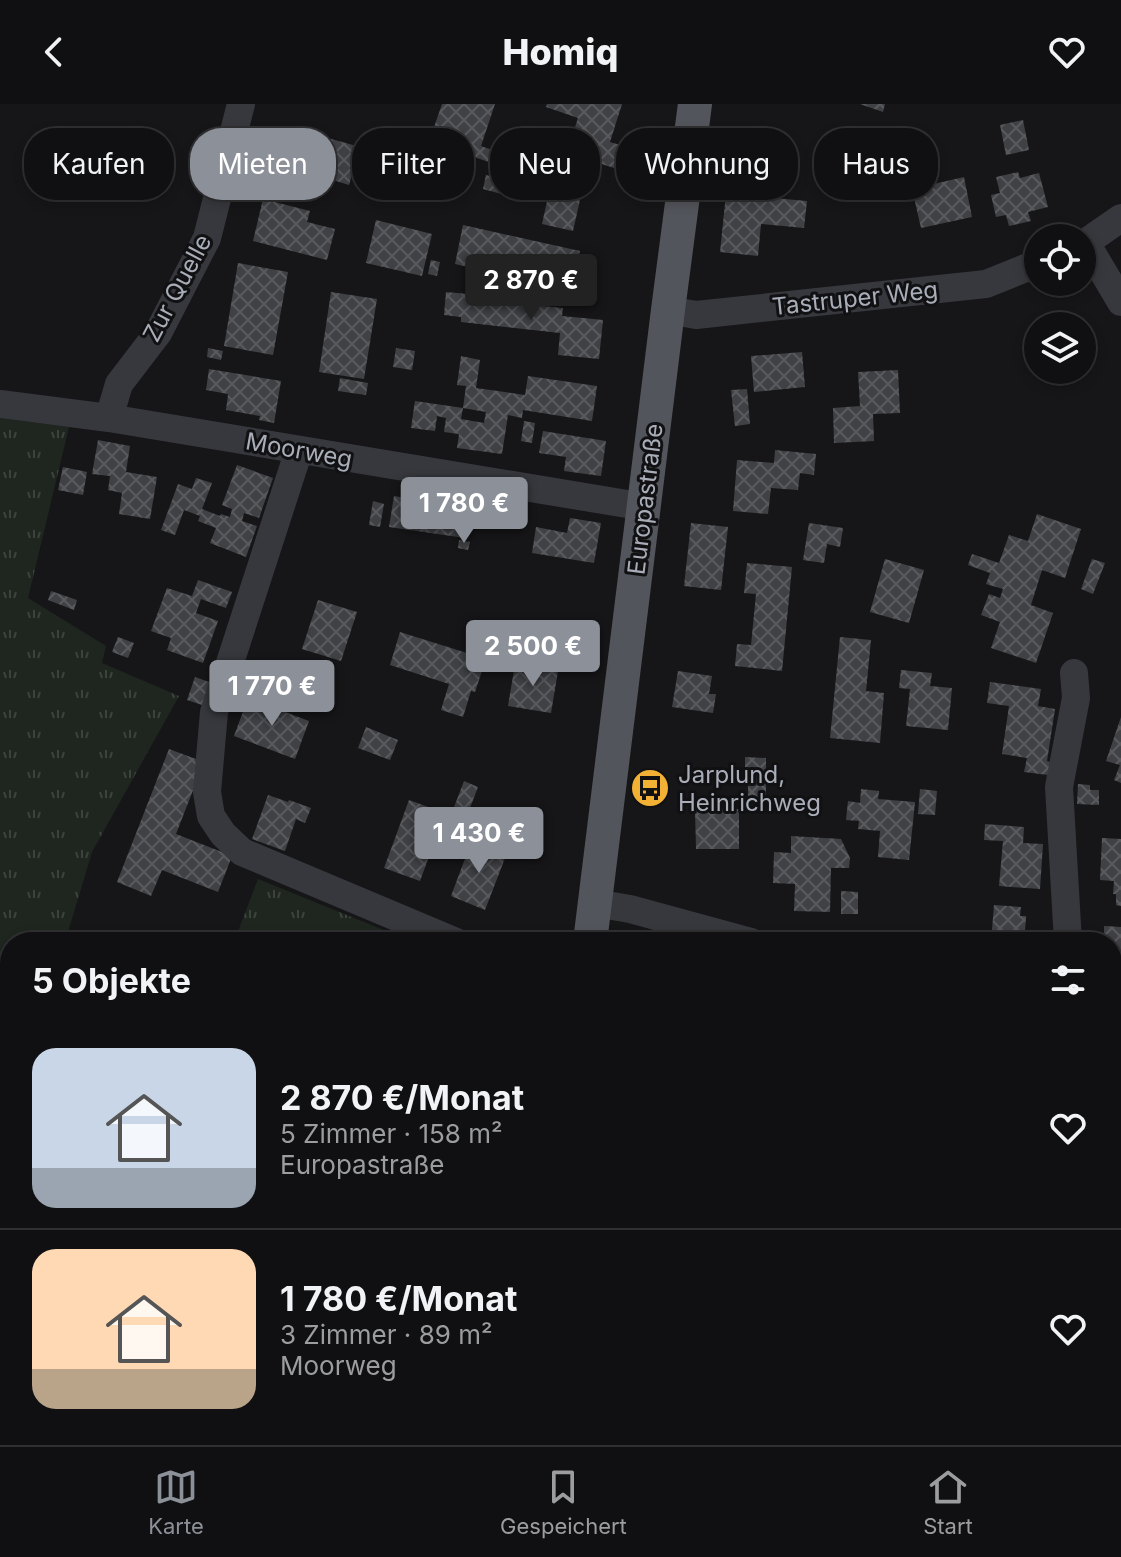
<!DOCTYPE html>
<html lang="de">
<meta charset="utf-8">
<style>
body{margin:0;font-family:Inter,sans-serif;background:#1e1e20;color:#f1f3f6;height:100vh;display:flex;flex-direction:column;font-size:30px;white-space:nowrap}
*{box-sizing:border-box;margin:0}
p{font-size:26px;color:#9c9d9f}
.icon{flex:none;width:44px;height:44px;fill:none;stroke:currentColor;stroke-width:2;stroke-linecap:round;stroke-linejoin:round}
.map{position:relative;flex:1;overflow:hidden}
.side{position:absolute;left:0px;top:828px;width:1122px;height:514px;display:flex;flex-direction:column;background:#101012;border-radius:32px 32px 0 0;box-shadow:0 4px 12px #0003,0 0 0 2px #303032}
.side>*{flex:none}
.top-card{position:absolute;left:24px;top:24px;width:1074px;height:72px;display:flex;gap:16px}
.buttons{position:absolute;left:1024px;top:120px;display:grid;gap:16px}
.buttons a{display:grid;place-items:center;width:72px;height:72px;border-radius:50%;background:#101012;box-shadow:0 4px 12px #0003,0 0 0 2px #303032;font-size:40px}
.price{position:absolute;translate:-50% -68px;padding:0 18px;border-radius:8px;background:#8c9099;color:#fff;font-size:26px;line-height:52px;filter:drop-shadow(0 2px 4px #0008)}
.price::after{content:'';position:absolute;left:50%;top:48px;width:24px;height:18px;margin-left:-12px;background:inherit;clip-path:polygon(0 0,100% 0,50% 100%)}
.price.on{background:#222;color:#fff}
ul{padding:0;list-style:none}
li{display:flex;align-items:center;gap:24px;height:200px;padding:0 32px}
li+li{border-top:2px solid #303032}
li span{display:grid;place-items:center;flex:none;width:224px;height:160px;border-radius:24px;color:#555}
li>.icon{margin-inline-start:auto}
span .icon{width:96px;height:96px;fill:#fffc;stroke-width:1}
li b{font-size:34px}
h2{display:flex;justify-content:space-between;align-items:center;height:96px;padding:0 32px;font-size:34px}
.tag{padding:0 28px;border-radius:32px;background:#101012;box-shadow:0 4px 12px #0003,0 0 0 2px #303032;font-size:28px;line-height:72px}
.tag.on{background:#8c9099;color:#fff}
header{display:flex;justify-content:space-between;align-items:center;height:104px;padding:0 32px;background:#101012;font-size:36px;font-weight:800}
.menu{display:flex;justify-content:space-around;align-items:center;height:112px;border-top:2px solid #303032;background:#101012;font-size:22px;color:#9c9d9f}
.menu a{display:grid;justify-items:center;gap:4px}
.menu .on{color:#8c9099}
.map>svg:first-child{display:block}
.grass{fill:url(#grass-tufts)}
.building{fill:url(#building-cross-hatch);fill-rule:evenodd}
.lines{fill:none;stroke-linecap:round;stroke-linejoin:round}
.minor{stroke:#37383d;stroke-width:28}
.major{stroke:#53555c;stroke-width:34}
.labels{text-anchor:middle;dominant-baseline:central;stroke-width:6;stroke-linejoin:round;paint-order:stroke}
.street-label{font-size:24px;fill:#a8adb8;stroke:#111113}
.poi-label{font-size:24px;fill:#a8adb8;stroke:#111113;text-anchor:start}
</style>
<header><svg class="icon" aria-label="back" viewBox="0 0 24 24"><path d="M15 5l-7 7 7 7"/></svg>Homiq<svg class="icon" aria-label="heart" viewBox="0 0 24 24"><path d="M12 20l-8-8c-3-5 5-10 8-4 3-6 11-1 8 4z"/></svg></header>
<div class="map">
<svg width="1121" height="1341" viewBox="0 0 1121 1341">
<defs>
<pattern id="grass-tufts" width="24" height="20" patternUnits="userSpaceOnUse" patternTransform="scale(2)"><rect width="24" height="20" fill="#1e261f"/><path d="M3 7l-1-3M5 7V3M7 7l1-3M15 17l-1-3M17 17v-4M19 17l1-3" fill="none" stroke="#3c433d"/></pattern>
<pattern id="building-cross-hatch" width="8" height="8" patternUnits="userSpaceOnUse" patternTransform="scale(2)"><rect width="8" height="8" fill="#404145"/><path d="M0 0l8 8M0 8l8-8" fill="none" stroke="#595a5e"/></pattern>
</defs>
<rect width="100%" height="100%" fill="#161618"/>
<!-- grass -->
<path class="grass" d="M0,314L69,323L28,494L106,542L102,559L179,592L92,748L65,838H10V1332H239L235,1341H0Z
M258,775L413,838H234Z"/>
<!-- building -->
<path class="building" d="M442,0H495L481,42L498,48L495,60L465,50L469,38L433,26Z
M547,0H622L610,38L623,42L626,33L641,38L630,69L576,52L583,29L574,26L578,14L546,3Z
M860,0H885L883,8Z
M1023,16L1029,46L1006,51L1000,21Z
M317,31L360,43L349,81L307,68Z
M1018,68L1020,74L1039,69L1048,103L1028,108L1031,117L1009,122L1006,111L996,113L991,91L1000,89L996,73Z
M486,71L516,79L513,93L483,85Z
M964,73L972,113L921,124L912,85Z
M549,88L580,96L573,127L542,120Z
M726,90L807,97L804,124L761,120L758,152L720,148Z
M263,95L310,107L307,118L335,125L327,156L253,137Z
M376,116L432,130L422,172L366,159Z
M463,121L580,147L571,186L455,160Z
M431,156L440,158L437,172L428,170Z
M238,159L288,168L273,251L224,242Z
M331,188L377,195L364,275L319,268Z
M446,188L479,191V196L563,204L562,212L603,216L599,255L558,251L560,229L461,218V213L444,211Z
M208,244L223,247L221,256L207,253Z
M396,244L415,247L412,266L393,263Z
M802,248L805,283L754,288L751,252Z
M461,252L480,256L476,284L525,291L528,272L597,282L592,317L523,306L522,314L508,311L502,350L457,344L459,330L444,328L446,314L437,312L435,327L411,324L415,297L463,304L466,282L457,281ZM463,304L486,308L484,319L461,315Z
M209,265L281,277L274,319L259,316L260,312L226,306L228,290L206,286Z
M898,266L900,309L873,310L874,337L834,339L833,304L860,302L858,268Z
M340,274L368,279L366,291L338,287Z
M747,285L750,320L735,322L731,286Z
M524,317L535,319L532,339L521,337Z
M543,327L606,337L601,372L564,367L566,353L539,349Z
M98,336L130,342L126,368L157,373L150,415L119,410L122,389L108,386L110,372L92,370Z
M775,346L816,350L814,371L800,369L798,386L771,384L768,410L733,407L737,356L774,359Z
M237,361L273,374L259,414L244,409L242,417L257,422L246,453L210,439L216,424L198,417L200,412L184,406L175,431L161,426L178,380L192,385L196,374L212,379L202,405L220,412L221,410L230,413L232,405L222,401Z
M63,363L87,368L83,391L58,386Z
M445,391L466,394L464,403L469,404L465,434L389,423L394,392L443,400Z
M373,397L384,400L380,423L369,421Z
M1037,410L1081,425L1065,474L1042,466L1036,485L1031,501L1053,509L1036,559L991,544L1000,518L981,511L989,490L1000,494L1003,485L986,480L990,469L968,461L972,450L999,459L1009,431L1028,437Z
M570,414L601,419L594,459L532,449L536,423L567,429Z
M691,419L728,423L721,486L684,482Z
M809,419L843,424L840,443L827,440L824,459L803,456Z
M459,436L470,438L468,446L458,444Z
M885,455L924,466L909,519L870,508Z
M1092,455L1105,459L1093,490L1081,485Z
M747,459L792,463L782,567L735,562L737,540L751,541L756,490L744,489Z
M198,476L232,488L226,504L201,495L196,509L218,517L203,559L167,546L171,534L151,527L167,484L192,492Z
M51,487L77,496L74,506L48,496Z
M318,496L357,508L341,557L302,545Z
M400,528L486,555L475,588L471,587L463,613L441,606L449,580L390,561Z
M118,533L134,539L128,554L112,548Z
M840,533L871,536L866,587L884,589L880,639L830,634Z
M515,560L558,567L551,609L508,602Z
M901,566L932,569L930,582L952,584L948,626L906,622L910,585L899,584Z
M678,567L712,572L709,590H716L713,609L672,603Z
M195,573L212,579L205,602L187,596Z
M990,578L1041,585L1038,602L1055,605L1047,657L1050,658L1048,671L1024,668L1027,654L1002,650L1009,602L987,599Z
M248,594L309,617L295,655L234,632Z
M1121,613V679L1114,676L1120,661L1106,657Z
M366,623L398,636L390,656L358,644Z
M169,645L204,658L176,730L232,752L218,788L162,766L151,792L117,778Z
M745,653L766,654V698H748V675H745Z
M464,677L478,683L465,717L451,711Z
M1078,680L1090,681V686H1099V701L1077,700Z
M861,685L879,687L878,695L915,698L909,756L878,753L880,727L858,725L859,717L846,716L848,697L860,699Z
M920,685L937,687L935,711L918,710Z
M268,691L288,698L289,696L311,704L305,719L296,715L285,747L252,735Z
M409,696L445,709L420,777L384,764Z
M739,705V745H696L695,706Z
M518,719L529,723L518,750L507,746Z
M985,720L1024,723L1023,739L1043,740L1040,785L999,782L1003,737L984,736Z
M791,732L841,735L850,754L849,764H831L830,808L794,807L795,780L773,779L774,748L791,749Z
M1102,734L1121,735V802L1116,801V790H1113L1114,777L1100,776Z
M472,736L507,749L485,806L451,792Z
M841,787L858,788V810H841Z
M994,801L1021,803L1020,812H1026L1025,827L1046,828L1045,838H991Z
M1104,822L1121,823V869H1112V838H1104Z
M1112,1002L1121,1005V1028L1112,1025Z
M1112,1092L1121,1095V1146L1112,1143Z"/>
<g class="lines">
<!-- minor -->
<path class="minor" d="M1086,139L1121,198
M1082,141L1121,114
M668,206L696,211L986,180L1038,159
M0,300L109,314L645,403
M109,314L119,280L158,229L207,134L241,0
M299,346L214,608L207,688L211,712L223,730L242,748L456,838
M595,799L630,805L751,838
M1068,838L1059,683L1076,594L1074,569
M1112,936L1121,939"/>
<!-- major -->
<path class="major" d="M590,838L668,206L695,0
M536,1341L537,1332"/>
</g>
<!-- icons -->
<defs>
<symbol id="bus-disc" viewBox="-11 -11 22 22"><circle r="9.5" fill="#f2b134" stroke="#111113"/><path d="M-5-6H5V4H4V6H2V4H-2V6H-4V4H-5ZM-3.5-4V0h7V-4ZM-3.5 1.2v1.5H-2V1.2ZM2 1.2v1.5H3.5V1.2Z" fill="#111"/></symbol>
</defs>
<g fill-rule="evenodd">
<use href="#bus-disc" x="628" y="662" width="44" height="44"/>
</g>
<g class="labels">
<!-- street labels -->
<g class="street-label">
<text transform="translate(177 184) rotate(-62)">Zur Quelle</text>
<text transform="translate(855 194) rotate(-6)">Tastruper Weg</text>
<text transform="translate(299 346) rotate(10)">Moorweg</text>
<text transform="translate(645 395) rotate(-83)">Europastraße</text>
</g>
<!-- poi labels -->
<g class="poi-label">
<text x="678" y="670">Jarplund,<tspan x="678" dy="28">Heinrichweg</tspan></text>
</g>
</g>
</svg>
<div class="buttons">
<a><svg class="icon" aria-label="locate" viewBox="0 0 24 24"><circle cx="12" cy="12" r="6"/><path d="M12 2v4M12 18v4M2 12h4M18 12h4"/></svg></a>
<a><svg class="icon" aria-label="layers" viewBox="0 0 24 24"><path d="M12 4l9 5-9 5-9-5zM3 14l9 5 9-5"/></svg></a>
</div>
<b class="price on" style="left:531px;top:218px">2 870 €</b>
<b class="price" style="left:464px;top:441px">1 780 €</b>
<b class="price" style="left:533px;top:584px">2 500 €</b>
<b class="price" style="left:272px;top:624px">1 770 €</b>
<b class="price" style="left:479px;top:771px">1 430 €</b>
<div class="top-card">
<a class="tag">Kaufen</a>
<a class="tag on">Mieten</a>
<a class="tag">Filter</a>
<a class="tag">Neu</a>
<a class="tag">Wohnung</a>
<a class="tag">Haus</a>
</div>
<section class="side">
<h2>5 Objekte<svg class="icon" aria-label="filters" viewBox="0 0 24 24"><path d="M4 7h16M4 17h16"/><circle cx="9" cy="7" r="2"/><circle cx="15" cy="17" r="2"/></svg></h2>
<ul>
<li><span style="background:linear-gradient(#c9d6e8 75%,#9aa5b1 0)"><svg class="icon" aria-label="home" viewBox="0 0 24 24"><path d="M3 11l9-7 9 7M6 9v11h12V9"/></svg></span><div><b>2 870 €/Monat</b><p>5 Zimmer · 158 m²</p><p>Europastraße</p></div><svg class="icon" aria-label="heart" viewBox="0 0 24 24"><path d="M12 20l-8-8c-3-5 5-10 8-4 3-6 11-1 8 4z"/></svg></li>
<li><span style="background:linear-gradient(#ffd9b3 75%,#b9a48a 0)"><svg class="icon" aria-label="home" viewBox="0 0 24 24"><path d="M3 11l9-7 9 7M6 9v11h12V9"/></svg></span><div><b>1 780 €/Monat</b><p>3 Zimmer · 89 m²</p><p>Moorweg</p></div><svg class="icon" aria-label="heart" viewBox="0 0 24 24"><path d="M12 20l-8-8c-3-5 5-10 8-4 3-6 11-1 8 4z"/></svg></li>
</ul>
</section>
</div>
<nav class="menu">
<a class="on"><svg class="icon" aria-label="map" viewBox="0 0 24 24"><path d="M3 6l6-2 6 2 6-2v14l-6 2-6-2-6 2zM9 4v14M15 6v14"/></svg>Karte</a>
<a><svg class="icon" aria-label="saved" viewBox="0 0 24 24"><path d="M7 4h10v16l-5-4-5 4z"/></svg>Gespeichert</a>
<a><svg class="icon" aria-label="home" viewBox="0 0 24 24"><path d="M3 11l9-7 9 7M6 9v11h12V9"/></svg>Start</a>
</nav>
